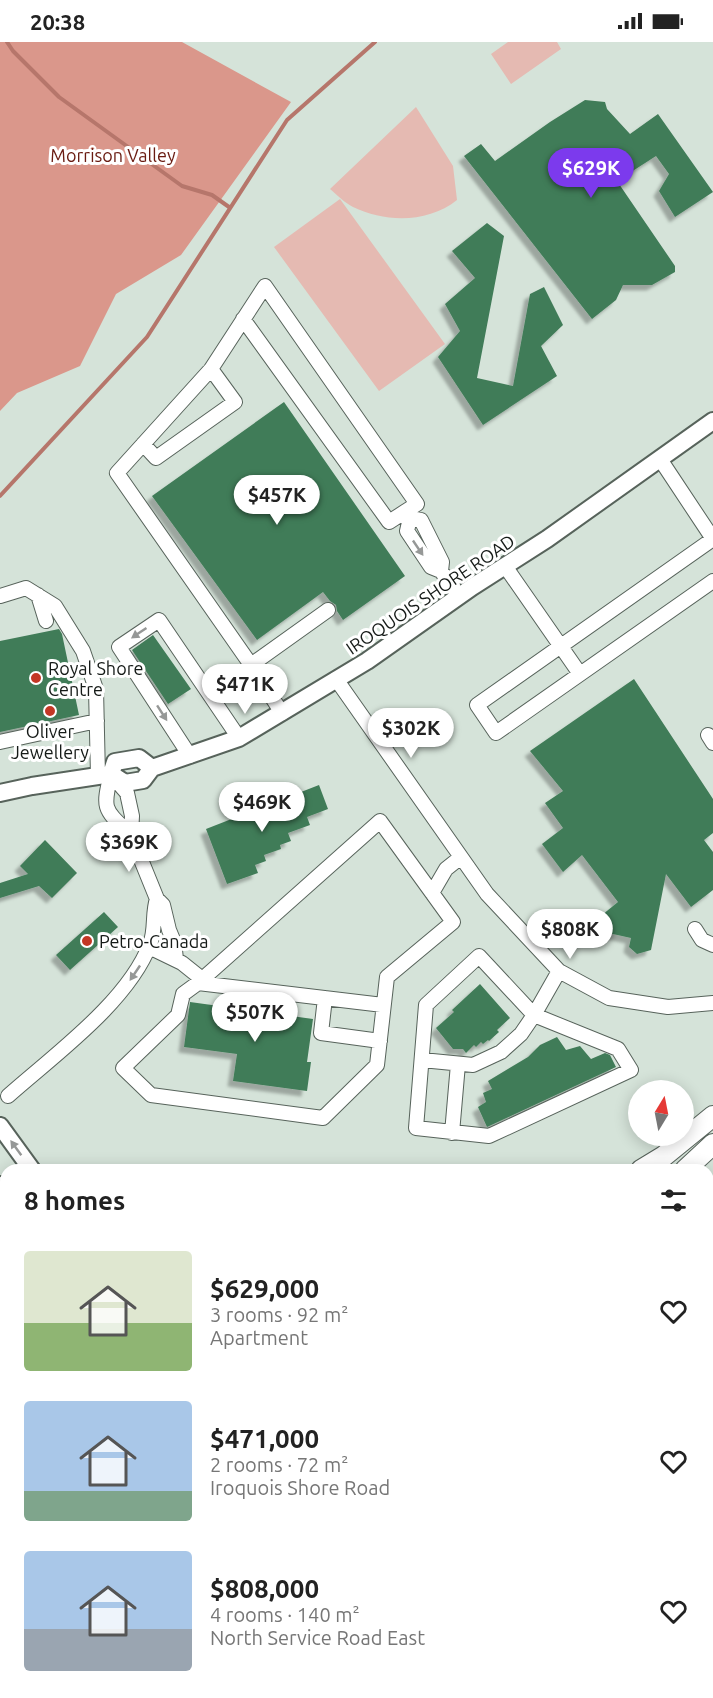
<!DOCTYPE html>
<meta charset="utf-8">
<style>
body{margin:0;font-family:Ubuntu,sans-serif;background:#f2f2f2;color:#222;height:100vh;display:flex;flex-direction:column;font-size:22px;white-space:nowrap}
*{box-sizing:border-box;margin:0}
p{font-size:20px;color:#767676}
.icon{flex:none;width:33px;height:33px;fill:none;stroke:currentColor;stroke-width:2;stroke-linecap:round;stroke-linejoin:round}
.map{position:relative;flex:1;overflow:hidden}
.details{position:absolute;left:0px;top:1122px;width:714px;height:534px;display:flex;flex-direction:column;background:#fff;border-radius:18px 18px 0 0;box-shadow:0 3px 15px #0003}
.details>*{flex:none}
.needle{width:39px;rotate:10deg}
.buttons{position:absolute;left:628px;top:1038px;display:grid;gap:12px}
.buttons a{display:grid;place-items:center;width:66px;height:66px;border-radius:50%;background:#fff;box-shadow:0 3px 15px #0003;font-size:30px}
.price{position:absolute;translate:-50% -51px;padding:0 14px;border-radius:21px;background:#fff;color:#222;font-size:20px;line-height:39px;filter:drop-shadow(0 2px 3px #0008)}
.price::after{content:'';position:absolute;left:50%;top:36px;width:18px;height:14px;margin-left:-9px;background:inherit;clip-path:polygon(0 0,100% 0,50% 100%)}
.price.selected{background:#7c3aed;color:#fff}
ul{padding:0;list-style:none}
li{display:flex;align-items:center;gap:18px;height:150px;padding:0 24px}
li span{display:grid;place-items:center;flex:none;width:168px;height:120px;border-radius:6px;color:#555}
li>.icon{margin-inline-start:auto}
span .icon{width:72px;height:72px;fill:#fffc;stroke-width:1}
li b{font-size:26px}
h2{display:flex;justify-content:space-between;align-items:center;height:72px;padding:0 24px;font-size:26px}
.status{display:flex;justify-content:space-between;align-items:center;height:42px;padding:0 30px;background:#fff;direction:ltr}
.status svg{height:16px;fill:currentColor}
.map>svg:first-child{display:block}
.green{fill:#e5bab2}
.forest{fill:#da978b}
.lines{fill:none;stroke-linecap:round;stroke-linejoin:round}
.stream{stroke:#b6766b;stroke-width:4}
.building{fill:#417b58;filter:url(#shadow)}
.minor-casing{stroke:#57635b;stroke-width:16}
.major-casing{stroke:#57635b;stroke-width:20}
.highway-casing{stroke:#57635b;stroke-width:22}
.minor{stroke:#fff;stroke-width:14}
.major{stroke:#fff;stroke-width:16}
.highway{stroke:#fff;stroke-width:20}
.oneway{fill:#969897}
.poi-dot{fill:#c33725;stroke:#fff;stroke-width:2}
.labels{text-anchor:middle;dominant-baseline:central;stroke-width:6;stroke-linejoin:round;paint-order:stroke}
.park-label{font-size:18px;fill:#691b11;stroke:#fff}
.street-label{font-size:18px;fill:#151a17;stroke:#fff}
.poi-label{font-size:18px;fill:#151a17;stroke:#fff;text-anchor:start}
</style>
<div class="status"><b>20:38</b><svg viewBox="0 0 49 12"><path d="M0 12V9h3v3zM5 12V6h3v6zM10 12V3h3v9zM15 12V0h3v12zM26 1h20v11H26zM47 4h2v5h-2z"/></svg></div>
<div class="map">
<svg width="713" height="1656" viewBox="0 0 713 1656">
<defs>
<filter id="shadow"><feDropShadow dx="-5.5" dy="5.5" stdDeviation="1.5" flood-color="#0004"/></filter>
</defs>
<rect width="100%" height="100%" fill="#d5e3d9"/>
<!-- green -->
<path class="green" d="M508,0H557L561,7L511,42L491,12Z
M416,65L453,124L457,158C428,181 386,181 353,165C345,161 337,153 330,147Z
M340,157L445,302L379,349L274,205Z"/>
<!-- forest -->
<path class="forest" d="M0,0H182L291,60L181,213L116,252L80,324L17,351L0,369Z
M477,1650H544L539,1656H478Z"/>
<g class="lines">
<!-- stream -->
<path class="stream" d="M7,0L13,9L59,55L182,144L212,153L229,165
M0,454L147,295L287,78L375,0"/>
</g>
<!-- building -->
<path class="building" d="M585,58L605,60L607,67L630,92L658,72L713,150L675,175L659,149L669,132L656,114L617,139L675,224V230L652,243H623L616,258L592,277L464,114L481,102L495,119L550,80Z
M487,181L504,194L477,336L513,344L530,252L544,245L563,283L541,304L557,334L483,383L438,315L460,289L445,262L475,236L452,209Z
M284,360L405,534L343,578L337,569L336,563L330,559L323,550L257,598L152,454Z
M59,587L62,592L79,673L0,690V599Z
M153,593L191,647L168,662L132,608Z
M634,637L713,757V791L704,798L713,810V848L691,865L666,832L651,908L637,912L629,905L631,896L586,886L618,860L582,813L563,830L542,802L563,786L545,761L563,749L530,709Z
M319,743L328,767L307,775L310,783L288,791L291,799L280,803L281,807L264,813L266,819L255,823L258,831L227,842L206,787Z
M45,798L77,831L52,856L39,844L0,856V841L28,832L20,824Z
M104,870L118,885L70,928L56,913Z
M480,942L510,976L497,988L499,990L489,999L488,998L483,1002L481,1000L476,1005L474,1003L466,1011L463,1007H453L436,986L454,970L452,968Z
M190,960L313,977L307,1020H311L307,1049L233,1039L237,1012L184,1005Z
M557,995L566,1008L580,1004L591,1017L605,1011L610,1013L616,1025L487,1085L478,1065L486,1060L483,1051L492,1047L488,1039L528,1015L540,1003Z"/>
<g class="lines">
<defs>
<path id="minor" d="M243,277L389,480L406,469
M143,402L156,416L235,360L211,327
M660,417L713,497
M410,476L421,478L442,520L441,529
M713,497L477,663L496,691L713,539
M505,524L580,632
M38,553L46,579
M0,554L26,546L55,564L83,609L96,647L98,734
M251,623L328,568
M336,637L487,852L559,929L609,956L668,965L713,961
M282,671L251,623L117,431L211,327L265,244L417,462L406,469L410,476L407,489L431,525L441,529L459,554
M708,693L713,701
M0,700L97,679
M190,714L119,605L159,578L239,696
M111,732C102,768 104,767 131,793
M432,851L446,827L461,815
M157,857L163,863L169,888L174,900L176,917
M695,887L702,898L713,903
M149,905L182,921L202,937
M479,914L534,973L618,1007L631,1028L489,1094L416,1086L426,963Z
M198,941L380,779L453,880L387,935L377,1023L323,1076L151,1053L123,1026L178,973L183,952L198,941L383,963
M325,956L321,991L380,999
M422,1018L473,1023L501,1010L521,992L534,973L559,929
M8,1054C54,1013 128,960 150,902C156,888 152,871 157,857L131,793L132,774L127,751L114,736
M452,1091L458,1022
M0,1223L6,1227
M708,1250L713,1245
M0,1573C5,1533 0,1495 6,1454
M449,1650V1656
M2,1656L8,1650"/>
<path id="major" d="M111,732L115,720L139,716L152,726
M0,751L32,744L111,732L125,741L143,738L152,726L239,696L367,619L472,545L547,497L713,379
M0,1084L32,1128
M0,1143L6,1152
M237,1650L239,1656
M265,1650L266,1656"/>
<path id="highway" d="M641,1128L664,1114L713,1074
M685,1128L713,1102
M708,1193L713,1188
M708,1223L713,1218
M53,1656L58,1650
M100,1656L107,1650
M196,1656L202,1650
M376,1656L377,1650"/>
</defs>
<!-- minor casing -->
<use href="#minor" class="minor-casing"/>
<!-- major casing -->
<use href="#major" class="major-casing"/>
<!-- highway casing -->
<use href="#highway" class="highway-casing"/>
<!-- minor -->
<use href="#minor" class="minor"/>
<!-- major -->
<use href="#major" class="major"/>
<!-- highway -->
<use href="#highway" class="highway"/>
</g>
<!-- one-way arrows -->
<defs><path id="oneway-solid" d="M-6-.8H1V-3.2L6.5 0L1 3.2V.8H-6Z" transform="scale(1.5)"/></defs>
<g class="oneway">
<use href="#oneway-solid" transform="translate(418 506) rotate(56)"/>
<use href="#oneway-solid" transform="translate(139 591) rotate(146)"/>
<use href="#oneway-solid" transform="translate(162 671) rotate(57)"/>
<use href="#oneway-solid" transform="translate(135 931) rotate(124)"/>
<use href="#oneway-solid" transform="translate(16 1106) rotate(-126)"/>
</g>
<!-- markers -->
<g class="poi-dot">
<circle cx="36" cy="636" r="6"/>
<circle cx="50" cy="669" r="6"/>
<circle cx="87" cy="899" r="6"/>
</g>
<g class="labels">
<!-- park labels -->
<g class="park-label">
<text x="113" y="113">Morrison Valley</text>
</g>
<!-- street labels -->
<g class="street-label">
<text transform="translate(430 552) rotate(-34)">IROQUOIS SHORE ROAD</text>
</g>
<!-- poi labels -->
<g class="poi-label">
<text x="48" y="626">Royal Shore<tspan x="48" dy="21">Centre</tspan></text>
<text x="50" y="689" text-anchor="middle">Oliver<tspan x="50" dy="21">Jewellery</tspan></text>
<text x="99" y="899">Petro-Canada</text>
</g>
</g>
</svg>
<div class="buttons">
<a><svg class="needle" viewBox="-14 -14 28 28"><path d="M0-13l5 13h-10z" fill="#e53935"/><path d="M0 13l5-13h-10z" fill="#767676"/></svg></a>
</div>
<b class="price selected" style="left:591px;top:157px">$629K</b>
<b class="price" style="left:277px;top:484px">$457K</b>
<b class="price" style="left:245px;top:673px">$471K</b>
<b class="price" style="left:411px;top:717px">$302K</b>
<b class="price" style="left:262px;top:791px">$469K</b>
<b class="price" style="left:129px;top:831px">$369K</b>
<b class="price" style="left:570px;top:918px">$808K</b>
<b class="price" style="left:255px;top:1001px">$507K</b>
<section class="details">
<h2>8 homes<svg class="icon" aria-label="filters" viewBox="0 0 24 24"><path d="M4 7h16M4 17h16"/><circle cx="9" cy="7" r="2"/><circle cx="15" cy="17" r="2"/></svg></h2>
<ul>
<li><span style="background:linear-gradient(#dfe7d0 60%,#8fb573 0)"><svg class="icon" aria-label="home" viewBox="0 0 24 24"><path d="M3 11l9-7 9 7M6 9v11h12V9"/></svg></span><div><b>$629,000</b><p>3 rooms · 92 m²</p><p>Apartment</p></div><svg class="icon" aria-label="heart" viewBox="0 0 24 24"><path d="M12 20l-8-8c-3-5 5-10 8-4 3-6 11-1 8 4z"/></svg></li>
<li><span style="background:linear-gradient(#a9c7e8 75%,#7fa58c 0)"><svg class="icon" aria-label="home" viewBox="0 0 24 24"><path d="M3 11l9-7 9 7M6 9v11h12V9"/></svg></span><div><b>$471,000</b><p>2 rooms · 72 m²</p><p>Iroquois Shore Road</p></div><svg class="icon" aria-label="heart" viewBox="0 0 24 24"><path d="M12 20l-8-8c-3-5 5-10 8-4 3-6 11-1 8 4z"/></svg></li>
<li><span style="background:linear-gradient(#a9c7e8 65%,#9aa5b1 0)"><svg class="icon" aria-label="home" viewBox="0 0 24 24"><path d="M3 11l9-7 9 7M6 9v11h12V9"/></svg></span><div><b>$808,000</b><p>4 rooms · 140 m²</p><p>North Service Road East</p></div><svg class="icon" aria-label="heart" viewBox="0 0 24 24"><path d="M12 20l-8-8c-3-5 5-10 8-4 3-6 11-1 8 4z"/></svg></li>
</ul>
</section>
</div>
